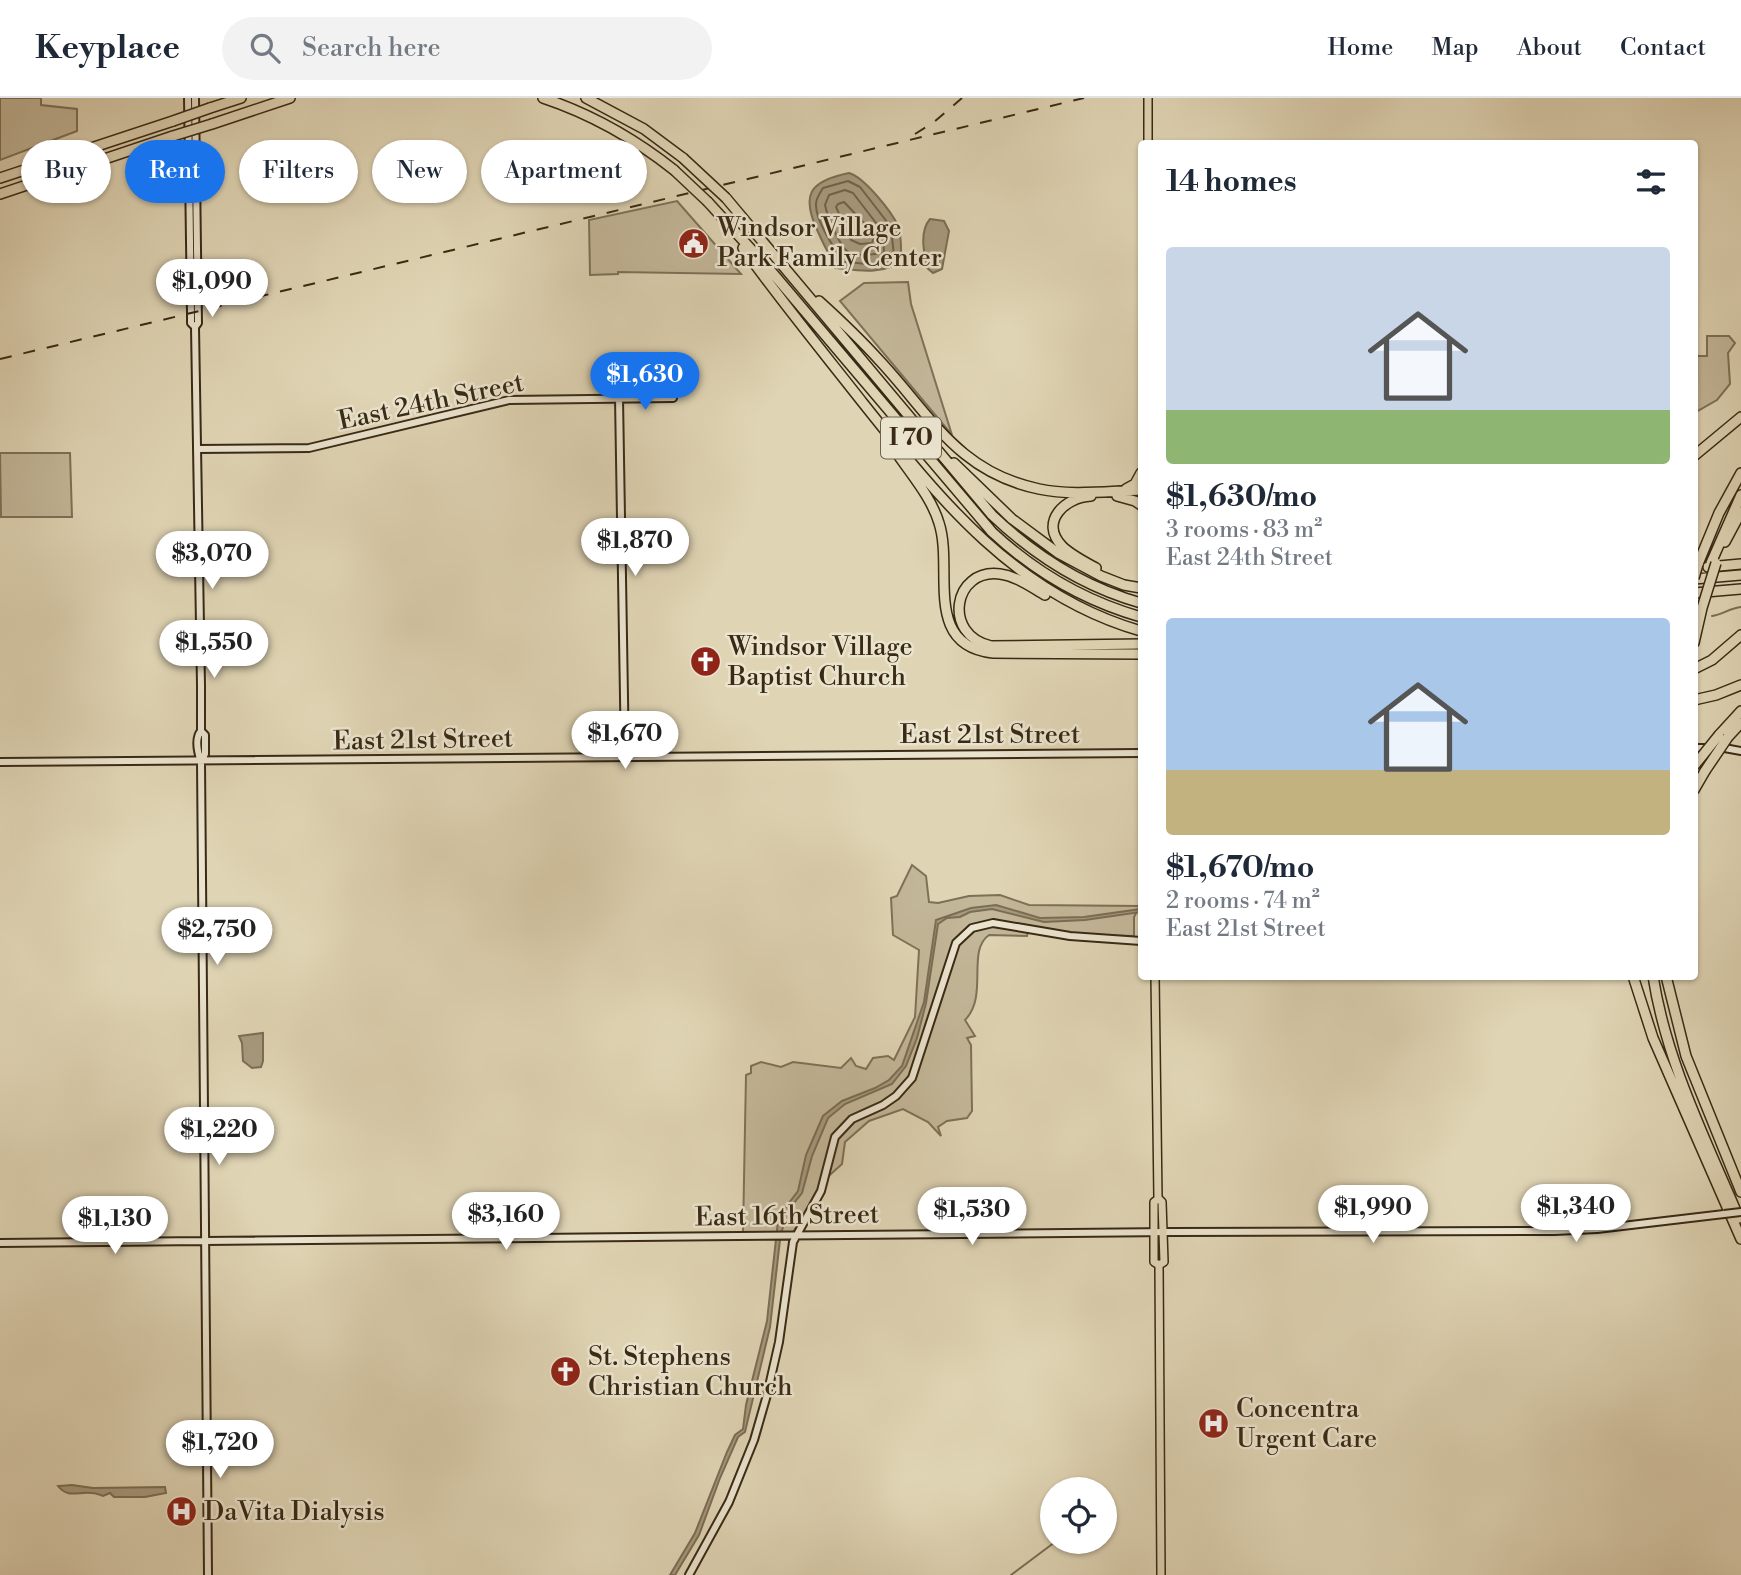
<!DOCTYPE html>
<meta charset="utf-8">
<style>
body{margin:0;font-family:"Libre Bodoni",serif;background:#f2f2f3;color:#1f2937;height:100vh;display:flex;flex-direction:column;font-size:26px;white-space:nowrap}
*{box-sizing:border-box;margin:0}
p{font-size:23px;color:#747a83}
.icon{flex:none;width:38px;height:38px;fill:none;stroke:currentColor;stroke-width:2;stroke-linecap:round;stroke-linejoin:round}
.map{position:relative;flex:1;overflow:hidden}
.panel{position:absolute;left:1138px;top:42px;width:560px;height:840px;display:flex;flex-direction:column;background:#fff;border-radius:7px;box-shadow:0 2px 5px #0004}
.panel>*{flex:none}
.top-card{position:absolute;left:21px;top:42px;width:665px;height:63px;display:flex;gap:14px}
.buttons{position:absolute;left:1040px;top:1379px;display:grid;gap:14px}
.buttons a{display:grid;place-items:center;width:77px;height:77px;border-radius:50%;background:#fff;box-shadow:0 2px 5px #0004;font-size:35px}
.price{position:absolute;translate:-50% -60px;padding:0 16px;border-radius:24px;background:#fff;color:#222;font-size:23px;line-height:46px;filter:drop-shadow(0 2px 4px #0008)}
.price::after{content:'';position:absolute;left:50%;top:42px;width:21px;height:16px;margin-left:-10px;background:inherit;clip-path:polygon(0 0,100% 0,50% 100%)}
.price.active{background:#1a73e8;color:#fff}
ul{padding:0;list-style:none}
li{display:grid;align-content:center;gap:14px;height:371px;padding:0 28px}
li span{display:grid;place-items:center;height:217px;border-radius:7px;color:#555}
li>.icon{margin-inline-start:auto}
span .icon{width:126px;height:126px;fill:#fffc;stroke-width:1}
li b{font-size:30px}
h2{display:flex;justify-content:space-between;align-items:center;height:84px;padding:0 28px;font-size:30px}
.pill{padding:0 24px;border-radius:32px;background:#fff;box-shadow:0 2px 5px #0004;font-size:24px;line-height:63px}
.pill.active{background:#1a73e8;color:#fff}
header{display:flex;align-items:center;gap:42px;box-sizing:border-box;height:98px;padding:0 35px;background:#fff;border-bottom:2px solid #e0e1e3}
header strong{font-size:33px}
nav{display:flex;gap:38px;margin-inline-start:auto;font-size:24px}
.search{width:490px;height:63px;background:#f2f2f3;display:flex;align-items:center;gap:18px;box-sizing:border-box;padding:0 24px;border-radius:38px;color:#747a83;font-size:26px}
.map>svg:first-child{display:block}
.green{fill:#c3b799;stroke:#7e7057;stroke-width:2}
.water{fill:#a79a7e;stroke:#7b6d54;stroke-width:2}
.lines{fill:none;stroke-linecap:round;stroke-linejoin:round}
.shore{stroke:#70624a;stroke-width:2}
.stream{stroke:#7b6d54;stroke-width:2}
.secondary-casing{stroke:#392a15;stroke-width:10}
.primary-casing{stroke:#392a15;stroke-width:10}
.highway-casing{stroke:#392a15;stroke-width:12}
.secondary{stroke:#eae3ce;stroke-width:6}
.primary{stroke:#dfd4b4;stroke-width:7}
.highway{stroke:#dfd4b4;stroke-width:9}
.rail{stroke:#392a15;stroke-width:2;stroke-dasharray:12 12;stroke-linecap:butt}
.secondary-bridge-casing{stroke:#392a15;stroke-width:10;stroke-linecap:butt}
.highway-bridge-casing{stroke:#392a15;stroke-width:12;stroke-linecap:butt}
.secondary-bridge{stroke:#eae3ce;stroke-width:6}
.highway-bridge{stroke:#dfd4b4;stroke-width:9}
.labels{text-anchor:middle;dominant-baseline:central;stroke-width:5;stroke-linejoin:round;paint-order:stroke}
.shield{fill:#eae3ce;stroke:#6e624c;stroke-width:2}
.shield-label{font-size:24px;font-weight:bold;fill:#392a15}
.poi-label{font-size:26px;fill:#392a15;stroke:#eae3ce;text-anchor:start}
.street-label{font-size:26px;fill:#392a15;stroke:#eae3ce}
</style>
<header>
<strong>Keyplace</strong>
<div class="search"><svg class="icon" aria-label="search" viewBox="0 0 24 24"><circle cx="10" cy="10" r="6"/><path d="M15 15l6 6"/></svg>Search here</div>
<nav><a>Home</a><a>Map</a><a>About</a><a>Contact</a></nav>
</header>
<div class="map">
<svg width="1741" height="1477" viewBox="0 0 1741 1477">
<rect width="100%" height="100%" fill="#dfd4b4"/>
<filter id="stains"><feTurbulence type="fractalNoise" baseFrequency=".00286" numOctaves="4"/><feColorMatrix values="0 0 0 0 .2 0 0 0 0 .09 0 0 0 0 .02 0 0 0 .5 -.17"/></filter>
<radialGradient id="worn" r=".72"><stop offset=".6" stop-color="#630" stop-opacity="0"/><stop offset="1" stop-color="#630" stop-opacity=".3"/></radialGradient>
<!-- green -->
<path class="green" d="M0,0H41V7L77,11V33L0,62Z
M677,103L741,176L618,174V176L590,177L589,122Z
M908,184L911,206L952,337L840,203L864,185Z
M1707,238H1729L1735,245L1728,255L1730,286L1717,302L1694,315V258H1707Z
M0,355H70L72,419H1Z
M912,767L926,778L929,804L938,805L969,798L1000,797L1029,807L1140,808L1134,819V838L1084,837L1021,826L1028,834L1027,838L989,837C966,853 989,898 965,922L975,938L967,940L971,947L972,1013L967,1020L947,1023L938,1029L941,1038L928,1024L903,1011L869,1023L845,1044L842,1066L822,1084L808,1112L793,1134H743L746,977L751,975V968L761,964L781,969L793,964L841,970L851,960L856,968L866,971L873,960L888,958L894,962L915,919L919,852L893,837L891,800L897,798Z"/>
<!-- water -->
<path class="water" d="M849,75C864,79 892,114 898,128C902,138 901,152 901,162C885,178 855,172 835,170V163C827,156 823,144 818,134C800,96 810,83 849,75Z
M930,121L944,123L949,133L942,171L933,175L927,170C924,154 919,134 930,121Z
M996,807L1040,820L1084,819L1141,811V814L1085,822L1044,824L992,811L970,814L960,819L947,820L938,826L926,905L917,940L906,968L892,986L845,1006L828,1020L812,1058L802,1095L786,1115L780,1142L770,1229L745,1334L738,1339L720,1380L699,1437L675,1477H670L695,1435L727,1354L735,1337L743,1331L746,1307L767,1223L778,1123L782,1114L798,1093L806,1057L823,1018L842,1003L875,990L889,982L902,968L924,904L936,822L971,810Z
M263,935V963L261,969L252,970L243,963L242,945L239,938Z
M72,1387L93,1390L165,1389L166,1395L145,1399H114L110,1395L103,1398C100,1397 96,1395 92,1395C79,1393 68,1401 58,1388Z"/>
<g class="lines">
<!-- shore -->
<path class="shore" d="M848,83L860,89L891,129L894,158C883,171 860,164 844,164C835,152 815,122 816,106C816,100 820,95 823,90Z
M845,92L853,95L883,134L884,155C874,156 860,159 850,155C840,151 827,117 825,107L829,97Z
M844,104L866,127L874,139L872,145L860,146L851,142L836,109L838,106Z"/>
<!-- stream -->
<path class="stream" d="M1712,518C1722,517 1730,510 1741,509
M1081,1391L1087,1386
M1011,1477L1055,1444"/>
<defs>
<path id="secondary" d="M188,0L191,215V225L195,229L201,587V633C194,641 198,655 201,664L208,1477
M195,229L198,225L195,0
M619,300L625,659
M197,351L309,350L509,302L673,300
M201,633L205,637V656L201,664
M1719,649L1741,653
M1694,650H1709
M0,664L1141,655
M0,1145L1171,1134L1554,1133L1597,1131L1724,1116
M689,1477L729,1404L754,1342L767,1297L779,1244L793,1144L821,1093L835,1039L852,1021L883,1007L896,998L912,980L956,845L972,830L993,825L1070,838L1141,843"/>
<path id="primary" d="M1148,0V46
M1155,878L1158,1100L1162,1104L1164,1164L1159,1167
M1158,1101L1154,1104V1164L1159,1167L1161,1477"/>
<path id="highway" d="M543,0C591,16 635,41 674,72
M586,0L644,31L683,60
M210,10L241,0
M212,26L290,0
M0,80L173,23
M0,96L173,38
M726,100L992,417C1035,458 1084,489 1141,505
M708,104L770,172L992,434C1035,474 1085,503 1141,519
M743,150C781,203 823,254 863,305C941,403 1016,497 1141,533
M819,203C840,222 861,242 880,263C932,319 958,374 1039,391C1071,398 1108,393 1141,392
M894,351C909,374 931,398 939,425C954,471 922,547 993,555L1141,556
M1694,358L1741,319
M954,365L1012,421L1058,455L1101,478L1124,487L1141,490
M1126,391L1135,386L1141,375
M1091,398C1065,399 1039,424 1062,448C1071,457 1085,464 1096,470
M1117,398L1135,403L1141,407
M1725,444L1741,414
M1711,465L1741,397
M1698,466L1719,415L1741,375
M1708,469L1741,466
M1694,481L1741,477
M1694,495L1741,491
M1045,497C1031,489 1016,478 1000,476C953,470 942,537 991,548L1141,546
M1694,545L1702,510
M1694,571L1712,562L1741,537
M1694,602L1716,597L1741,587
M1719,637L1741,613
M1728,639L1741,625
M1694,692L1705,673
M1633,878L1653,940L1741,1141
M1653,878C1666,963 1706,1042 1739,1120
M1666,878L1686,958L1741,1094"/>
</defs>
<!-- secondary casing -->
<use href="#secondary" class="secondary-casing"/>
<!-- primary casing -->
<use href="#primary" class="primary-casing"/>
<!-- highway casing -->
<use href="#highway" class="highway-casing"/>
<!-- secondary -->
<use href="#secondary" class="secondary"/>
<!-- primary -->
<use href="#primary" class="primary"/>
<!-- highway -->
<use href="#highway" class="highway"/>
<!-- rail -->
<path class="rail" d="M915,36L934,24L962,0
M0,261L1084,0"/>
<defs>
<path id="secondary-bridge" d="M1724,1116L1741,1114"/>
<path id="highway-bridge" d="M173,23L210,10
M173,38L212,26
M683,60L726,100
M674,72L708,104
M1694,480L1698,466
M1702,510L1716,465
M1694,668L1719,637
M1705,673L1728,639"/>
</defs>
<!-- secondary-bridge casing -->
<use href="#secondary-bridge" class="secondary-bridge-casing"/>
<!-- highway-bridge casing -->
<use href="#highway-bridge" class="highway-bridge-casing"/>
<!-- secondary-bridge -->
<use href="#secondary-bridge" class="secondary-bridge"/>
<!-- highway-bridge -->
<use href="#highway-bridge" class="highway-bridge"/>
</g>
<!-- icons -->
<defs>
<symbol id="civic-disc" viewBox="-11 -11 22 22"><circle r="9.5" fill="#8f2418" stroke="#eae3ce"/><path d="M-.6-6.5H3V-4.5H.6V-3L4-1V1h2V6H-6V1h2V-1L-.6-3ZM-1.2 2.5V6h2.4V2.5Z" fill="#fff"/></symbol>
<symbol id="church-disc" viewBox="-11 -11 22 22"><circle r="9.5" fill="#8f2418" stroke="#eae3ce"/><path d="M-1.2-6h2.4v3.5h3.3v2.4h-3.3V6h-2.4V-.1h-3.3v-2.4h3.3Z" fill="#fff"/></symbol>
<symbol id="hospital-disc" viewBox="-11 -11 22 22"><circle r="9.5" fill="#8f2418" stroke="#eae3ce"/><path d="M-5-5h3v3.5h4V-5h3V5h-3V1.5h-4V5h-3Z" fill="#fff"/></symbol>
</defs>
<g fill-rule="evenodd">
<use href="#civic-disc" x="676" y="128" width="35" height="35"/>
<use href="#church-disc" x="688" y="546" width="35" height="35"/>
<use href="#church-disc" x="548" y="1256" width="35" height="35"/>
<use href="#hospital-disc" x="1196" y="1308" width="35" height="35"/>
<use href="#hospital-disc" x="164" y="1396" width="35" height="35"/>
</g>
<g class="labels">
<!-- shield labels -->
<rect class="shield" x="881" y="319.5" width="60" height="41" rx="5"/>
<g class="shield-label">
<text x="911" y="340">I 70</text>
</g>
<!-- poi labels -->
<g class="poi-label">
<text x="717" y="130">Windsor Village<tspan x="717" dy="30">Park Family Center</tspan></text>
<text x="728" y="549">Windsor Village<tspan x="728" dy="30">Baptist Church</tspan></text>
<text x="588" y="1259">St. Stephens<tspan x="588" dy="30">Christian Church</tspan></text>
<text x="1236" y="1311">Concentra<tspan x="1236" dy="30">Urgent Care</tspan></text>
<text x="204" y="1414">DaVita Dialysis</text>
</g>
<!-- street labels -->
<g class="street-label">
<text transform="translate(431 304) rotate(-12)">East 24th Street</text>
<text x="990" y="637">East 21st Street</text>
<text transform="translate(423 642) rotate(-1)">East 21st Street</text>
<text transform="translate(787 1118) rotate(-1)">East 16th Street</text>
</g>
</g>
<rect width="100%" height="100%" filter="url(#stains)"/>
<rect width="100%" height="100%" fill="url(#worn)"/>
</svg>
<div class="buttons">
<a><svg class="icon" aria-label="locate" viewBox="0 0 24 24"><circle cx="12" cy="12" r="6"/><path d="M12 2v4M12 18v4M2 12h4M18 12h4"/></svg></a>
</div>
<b class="price" style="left:212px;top:221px">$1,090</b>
<b class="price active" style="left:645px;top:314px">$1,630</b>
<b class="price" style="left:635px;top:480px">$1,870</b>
<b class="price" style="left:212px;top:493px">$3,070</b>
<b class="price" style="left:214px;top:582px">$1,550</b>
<b class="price" style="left:625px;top:673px">$1,670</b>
<b class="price" style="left:217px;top:869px">$2,750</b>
<b class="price" style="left:219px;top:1069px">$1,220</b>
<b class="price" style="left:1576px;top:1146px">$1,340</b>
<b class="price" style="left:1373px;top:1147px">$1,990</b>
<b class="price" style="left:972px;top:1149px">$1,530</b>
<b class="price" style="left:506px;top:1154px">$3,160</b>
<b class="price" style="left:115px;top:1158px">$1,130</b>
<b class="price" style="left:220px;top:1382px">$1,720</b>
<div class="top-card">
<a class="pill">Buy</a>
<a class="pill active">Rent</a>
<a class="pill">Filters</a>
<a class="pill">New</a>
<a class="pill">Apartment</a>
</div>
<section class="panel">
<h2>14 homes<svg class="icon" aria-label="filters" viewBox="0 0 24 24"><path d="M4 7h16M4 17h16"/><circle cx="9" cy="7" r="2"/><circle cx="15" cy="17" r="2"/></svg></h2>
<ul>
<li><span style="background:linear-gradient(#c9d6e8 75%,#8fb573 0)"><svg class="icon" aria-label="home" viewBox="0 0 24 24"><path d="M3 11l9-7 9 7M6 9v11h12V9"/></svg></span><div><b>$1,630/mo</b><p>3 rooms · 83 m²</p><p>East 24th Street</p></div></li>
<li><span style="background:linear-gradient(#a9c7e8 70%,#c2b280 0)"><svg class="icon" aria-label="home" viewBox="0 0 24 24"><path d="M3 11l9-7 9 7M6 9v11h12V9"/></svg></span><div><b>$1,670/mo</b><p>2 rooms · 74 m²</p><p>East 21st Street</p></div></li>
</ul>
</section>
</div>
